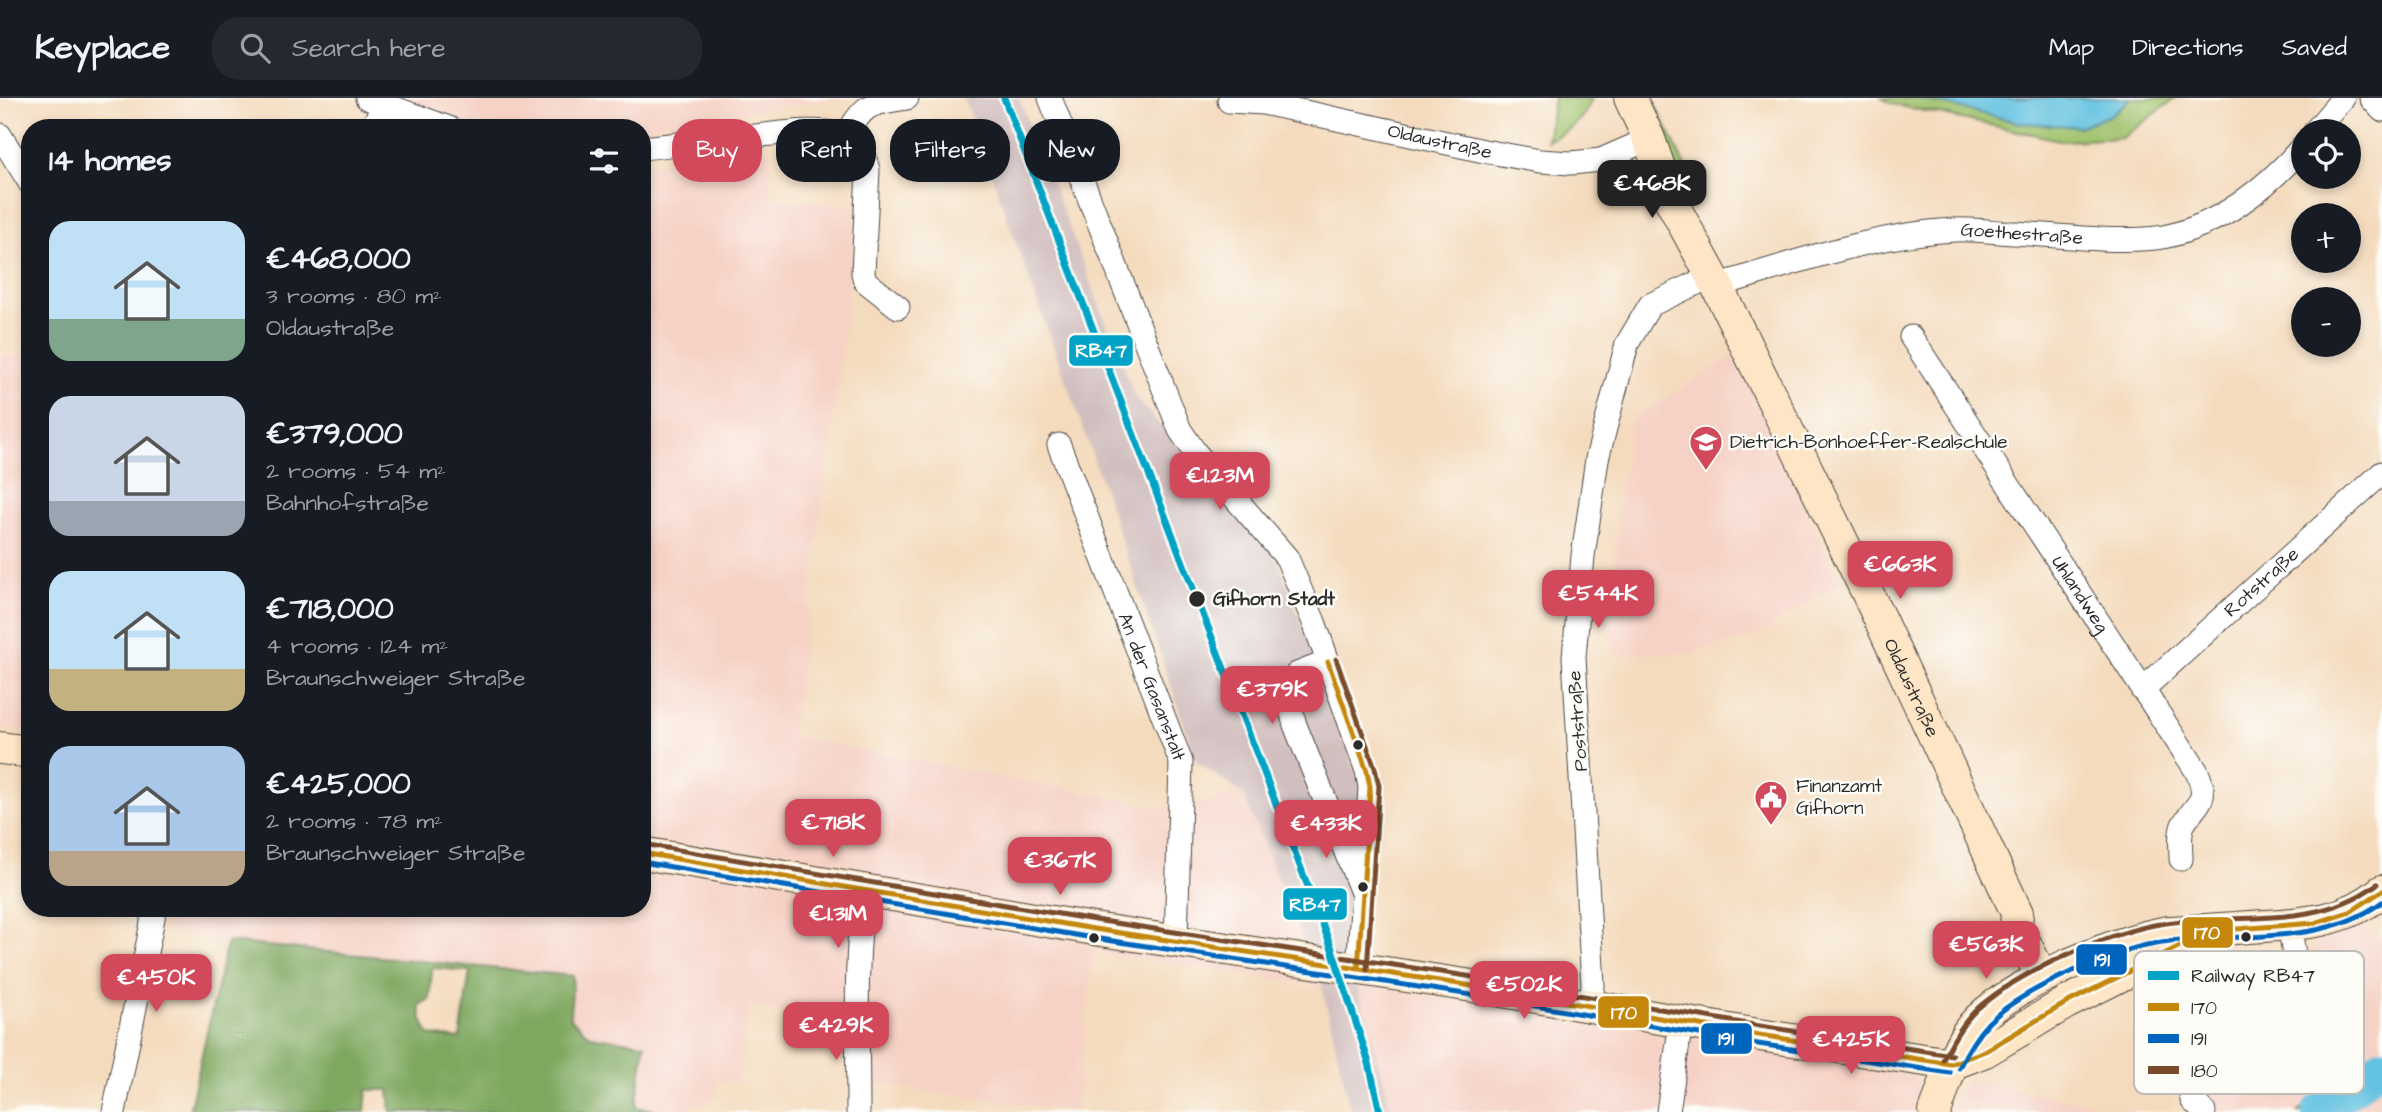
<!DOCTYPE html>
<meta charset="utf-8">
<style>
body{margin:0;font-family:"Architects Daughter",sans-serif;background:#242831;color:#f1f3f6;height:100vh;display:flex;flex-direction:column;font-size:26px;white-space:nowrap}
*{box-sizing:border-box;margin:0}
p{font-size:23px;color:#9ea1a6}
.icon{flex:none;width:38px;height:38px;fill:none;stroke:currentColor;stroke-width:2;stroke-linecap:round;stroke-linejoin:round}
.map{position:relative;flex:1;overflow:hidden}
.panel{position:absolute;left:21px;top:21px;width:630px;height:798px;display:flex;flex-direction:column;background:#171b24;border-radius:28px;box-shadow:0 4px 10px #0003}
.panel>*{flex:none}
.guide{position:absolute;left:672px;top:21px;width:665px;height:63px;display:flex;gap:14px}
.tools{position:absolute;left:2291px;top:21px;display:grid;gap:14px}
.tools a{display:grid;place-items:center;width:70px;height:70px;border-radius:50%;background:#171b24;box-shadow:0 4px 10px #0003;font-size:35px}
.price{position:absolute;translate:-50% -60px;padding:0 16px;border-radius:14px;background:#d1495b;color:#fff;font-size:23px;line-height:46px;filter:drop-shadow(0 2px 4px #0008)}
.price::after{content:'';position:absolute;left:50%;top:42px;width:21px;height:16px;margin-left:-10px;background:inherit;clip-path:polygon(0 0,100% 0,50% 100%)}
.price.current{background:#222;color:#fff}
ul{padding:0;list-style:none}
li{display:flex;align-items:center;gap:21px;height:175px;padding:0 28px}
li span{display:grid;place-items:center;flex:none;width:196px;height:140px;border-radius:21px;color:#555}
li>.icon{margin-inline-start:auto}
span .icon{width:84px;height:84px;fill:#fffc;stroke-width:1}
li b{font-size:30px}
h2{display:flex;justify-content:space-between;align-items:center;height:84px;padding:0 28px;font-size:30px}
.chip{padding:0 24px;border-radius:28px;background:#171b24;box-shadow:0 4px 10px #0003;font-size:24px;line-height:63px}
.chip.current{background:#d1495b;color:#fff}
header{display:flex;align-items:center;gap:42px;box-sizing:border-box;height:98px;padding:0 35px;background:#171b24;border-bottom:2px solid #363941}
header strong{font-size:33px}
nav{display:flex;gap:38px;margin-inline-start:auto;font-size:24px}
.search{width:490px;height:63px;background:#242831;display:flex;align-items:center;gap:18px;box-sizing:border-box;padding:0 24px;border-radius:28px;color:#9ea1a6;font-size:26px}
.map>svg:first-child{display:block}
.built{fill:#f6d1c5}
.industrial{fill:#d1bfbf}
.green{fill:#9ec16b;stroke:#64764b;stroke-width:2}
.forest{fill:#7ea75f;stroke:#546945;stroke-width:2;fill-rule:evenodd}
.water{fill:#63c2e1;stroke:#477686;stroke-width:2}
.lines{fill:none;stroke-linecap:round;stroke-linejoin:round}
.river{stroke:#63c2e1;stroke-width:35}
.street-casing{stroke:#494541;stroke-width:25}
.secondary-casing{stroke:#494541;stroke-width:34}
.street{stroke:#fff;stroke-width:23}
.secondary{stroke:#fde5c5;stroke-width:32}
.bus-1-casing{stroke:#fdfcf7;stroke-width:10}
.bus-2-casing{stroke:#fdfcf7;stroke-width:10}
.bus-3-casing{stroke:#fdfcf7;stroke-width:10}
.bus-1{stroke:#c4870b;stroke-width:5}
.bus-2{stroke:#0065bd;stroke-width:5}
.bus-3{stroke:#7a4b2a;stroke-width:5}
.rail-1-casing{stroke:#fdfcf7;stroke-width:12}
.rail-1{stroke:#02a3c6;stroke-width:7}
.stop-dot{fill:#2b2b2b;stroke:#fdfcf7;stroke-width:2.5}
.labels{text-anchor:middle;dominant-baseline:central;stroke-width:5;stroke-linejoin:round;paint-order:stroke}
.street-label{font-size:19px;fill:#2b2b2b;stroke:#fdfcf7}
.poi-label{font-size:19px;fill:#2b2b2b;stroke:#fdfcf7;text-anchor:start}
.stop-label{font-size:19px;font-weight:bold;fill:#2b2b2b;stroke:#fdfcf7;text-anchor:start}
.key{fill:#fdfcf7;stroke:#bebdba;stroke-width:2}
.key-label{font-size:19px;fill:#2b2b2b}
.line-badge{stroke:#fdfcf7;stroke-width:2.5}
.badge-label{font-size:19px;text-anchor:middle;font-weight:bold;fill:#fff}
</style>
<header>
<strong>Keyplace</strong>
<div class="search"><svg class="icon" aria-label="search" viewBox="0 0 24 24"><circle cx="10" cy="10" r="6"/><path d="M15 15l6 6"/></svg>Search here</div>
<nav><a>Map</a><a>Directions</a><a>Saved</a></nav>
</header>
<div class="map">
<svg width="2382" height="1014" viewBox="0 0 2382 1014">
<rect width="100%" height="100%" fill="#fdfcf7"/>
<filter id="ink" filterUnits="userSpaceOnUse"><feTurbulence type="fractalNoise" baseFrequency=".0143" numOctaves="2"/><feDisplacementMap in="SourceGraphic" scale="14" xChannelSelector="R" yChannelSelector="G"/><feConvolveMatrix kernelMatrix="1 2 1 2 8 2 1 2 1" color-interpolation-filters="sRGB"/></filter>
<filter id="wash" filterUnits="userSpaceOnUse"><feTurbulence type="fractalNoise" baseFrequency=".00686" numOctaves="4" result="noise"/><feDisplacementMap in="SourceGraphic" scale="28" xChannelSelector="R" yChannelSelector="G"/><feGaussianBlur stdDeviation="1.57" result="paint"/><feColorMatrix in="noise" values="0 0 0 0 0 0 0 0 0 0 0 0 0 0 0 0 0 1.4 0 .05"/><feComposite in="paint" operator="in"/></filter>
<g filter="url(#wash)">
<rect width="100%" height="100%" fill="#f4dbbe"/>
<!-- built -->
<path class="built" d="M367,0H845L633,30H449Z
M756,51L773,52L769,100L856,108L843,244L792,638L1174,712L1243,696L1322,888L1093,854L1076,1014L874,986L876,921L827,920L749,909L738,986L717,983L716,1000L684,1011L683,1014L635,1010L644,946L590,938L570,920L572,878L227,844L163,832L167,810H642V68Z
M30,256V635L0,630V258Z
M1736,256L1838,485L1758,537L1688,555L1611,556L1617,426L1631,322Z
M2363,828L2382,842V1014H2188L2302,888L2313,847Z
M1355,885L1904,975L1921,982L1928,994L1920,1014H1392Z
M1965,983L2138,1014H1954Z"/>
<!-- industrial -->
<path class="industrial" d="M964,0H1019L1135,299L1267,447L1278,462L1362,691L1352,830L1345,844L1392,1014H1351L1322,888L1243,696L1197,664L1088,344Z"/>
<!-- green -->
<path class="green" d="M1554,0H1592C1584,24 1568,33 1547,43Z
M1639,0H1651L1657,10L1690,78L1689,86L1684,88L1679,84Z
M1882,0H2176L2122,40L2064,43L1892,6Z
M2382,952V978L2373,983L2336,1014H2298L2361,965Z"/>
<!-- forest -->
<path class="forest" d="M227,844L573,878L570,920L590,938L645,946L636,1009L667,1014H391L389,992H367L365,1014H189ZM432,870L470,873L460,941L429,937L422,922L419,907L430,901Z"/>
<!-- water -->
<path class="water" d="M1916,0H2131L2111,17L2079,29L2021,25Z"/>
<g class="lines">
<!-- river -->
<path class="river" d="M2319,1014L2382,967"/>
</g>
</g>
<g filter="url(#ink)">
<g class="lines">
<defs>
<g id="street">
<path d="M367,0L449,30"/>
<path d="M1050,0L1180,332L1195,354L1287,460L1314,524L1367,673L1370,689L1358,871"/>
<path d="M2371,0L2382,12"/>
<path id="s1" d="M1229,3L1263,5L1484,53L1540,63L1571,65L1601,62L1649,41"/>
<path d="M371,30L385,6"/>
<path d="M2315,33L2343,0"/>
<path d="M0,37L30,85"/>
<path d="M846,39C865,3 871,6 907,0"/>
<path d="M642,50C680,46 717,41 754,38C783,35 817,29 845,38C860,44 865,58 868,72L863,175L865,183L898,209"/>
<path id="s2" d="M1716,188C1794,165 1874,136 1955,132C1974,131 1994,134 2013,135C2058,137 2120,146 2163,139C2219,128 2267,90 2303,48"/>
<path id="s3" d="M1911,239L2196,672C2211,704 2197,703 2183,727C2179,736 2181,751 2181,761"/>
<path id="s4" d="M1059,347L1181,664L1176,844"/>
<path d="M1328,564L1297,576L1288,601L1295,627L1361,792"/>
<path id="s5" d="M2142,592L2382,375"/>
<path d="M1590,907L1593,887L1574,559L1583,458L1597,361L1627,246L1650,207L1712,178"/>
<path d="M114,1014L155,810"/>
<path d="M858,1014C858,941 854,866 864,793"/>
<path d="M1668,1014L1681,924"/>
<path d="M2204,1014L2192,1002L2189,986L2290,890C2298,869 2293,849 2289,827"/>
</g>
<g id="secondary">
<path id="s6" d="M1630,0L1649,41L1671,103L1712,178L1867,494L2017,815L2016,828L2037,869L2050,875"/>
<path d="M0,650L30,654"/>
<path d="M642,755L1094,831L1466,887L1759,937L1951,966"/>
<path d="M1951,966L1985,953L2066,905L2196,839"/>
<path d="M1935,1014C1945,987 1952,959 1968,934C1996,891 2117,842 2168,834C2195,833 2222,831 2249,829C2297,826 2344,826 2382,793"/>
</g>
</defs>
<!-- street casing -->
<use href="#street" class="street-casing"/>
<!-- secondary casing -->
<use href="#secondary" class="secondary-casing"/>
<!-- street -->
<use href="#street" class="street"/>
<!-- secondary -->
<use href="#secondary" class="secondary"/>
<defs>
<path id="bus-1" d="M1328,564L1367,673L1370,689L1358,871
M642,755L1094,831L1466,887L1759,937L1951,966
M1951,966L1985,953L2066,905L2210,833L2315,825L2350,814L2382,793"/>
<path id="bus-2" d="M642,764L1093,840L1465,896L1758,946L1950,975
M1959,970C1967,953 1975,939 1988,925C2023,890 2121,848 2170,843C2240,835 2323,848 2382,804"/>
<path id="bus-3" d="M1336,561L1375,670L1379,688L1367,872
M643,746L1095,822L1467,878L1760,928L1952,957
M1943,962C1952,943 1962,925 1978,910C2020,873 2111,833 2166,825C2237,815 2316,832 2377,786"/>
</defs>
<!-- bus-1 casing -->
<use href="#bus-1" class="bus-1-casing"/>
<!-- bus-2 casing -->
<use href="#bus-2" class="bus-2-casing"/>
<!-- bus-3 casing -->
<use href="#bus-3" class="bus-3-casing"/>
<!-- bus-1 -->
<use href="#bus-1" class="bus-1"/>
<!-- bus-2 -->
<use href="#bus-2" class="bus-2"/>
<!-- bus-3 -->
<use href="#bus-3" class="bus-3"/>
<defs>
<path id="rail-1" d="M1004,0L1332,851L1369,965L1380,1014"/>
</defs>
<!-- rail-1 casing -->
<use href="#rail-1" class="rail-1-casing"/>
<!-- rail-1 -->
<use href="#rail-1" class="rail-1"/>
</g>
</g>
<!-- icons -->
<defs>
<symbol id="school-pin" viewBox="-11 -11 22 30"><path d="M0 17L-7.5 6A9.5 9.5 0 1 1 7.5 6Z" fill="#d1495b" stroke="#fdfcf7"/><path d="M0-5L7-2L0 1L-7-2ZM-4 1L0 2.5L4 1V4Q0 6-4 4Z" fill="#fff"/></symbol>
<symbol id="civic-pin" viewBox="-11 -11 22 30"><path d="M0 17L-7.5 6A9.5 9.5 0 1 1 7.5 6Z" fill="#d1495b" stroke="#fdfcf7"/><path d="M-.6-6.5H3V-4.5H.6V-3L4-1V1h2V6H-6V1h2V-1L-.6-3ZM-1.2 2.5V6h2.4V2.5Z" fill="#fff"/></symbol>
</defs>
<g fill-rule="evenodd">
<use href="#school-pin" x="1687" y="325" width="38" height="52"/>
<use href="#civic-pin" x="1752" y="680" width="38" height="52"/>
</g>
<!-- markers -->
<g class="stop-dot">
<circle cx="1197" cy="501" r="9"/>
<circle cx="1358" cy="647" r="6"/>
<circle cx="1363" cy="789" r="6"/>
<circle cx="2246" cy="839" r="6"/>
<circle cx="1094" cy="840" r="6"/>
</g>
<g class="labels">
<!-- street labels -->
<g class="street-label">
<text stroke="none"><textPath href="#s1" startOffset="215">Oldaustraße</textPath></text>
<text stroke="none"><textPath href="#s2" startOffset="313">Goethestraße</textPath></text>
<text stroke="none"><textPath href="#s5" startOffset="161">Rotstraße</textPath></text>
<text stroke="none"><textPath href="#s3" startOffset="308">Uhlandweg</textPath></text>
<text stroke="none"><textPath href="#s4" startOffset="259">An der Gasanstalt</textPath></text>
<text stroke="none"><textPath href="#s6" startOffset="654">Oldaustraße</textPath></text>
<text transform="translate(1578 623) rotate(-94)">Poststraße</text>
</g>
<!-- poi labels -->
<g class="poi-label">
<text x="1730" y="344">Dietrich-Bonhoeffer-Realschule</text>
<text x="1796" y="688">Finanzamt<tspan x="1796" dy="22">Gifhorn</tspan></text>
</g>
<!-- stop labels -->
<g class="stop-label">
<text x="1213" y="501">Gifhorn Stadt</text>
</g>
</g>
<!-- legend -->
<rect x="2134" y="853" width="230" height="143" rx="10" class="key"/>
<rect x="2148" y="873" width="31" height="9" fill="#02a3c6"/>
<rect x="2148" y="905" width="31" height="8" fill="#c4870b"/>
<rect x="2148" y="936" width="31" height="9" fill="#0065bd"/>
<rect x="2148" y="968" width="31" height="8" fill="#7a4b2a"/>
<g class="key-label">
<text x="2191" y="884">Railway RB47</text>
<text x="2191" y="916">170</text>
<text x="2191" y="947">191</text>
<text x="2191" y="979">180</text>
</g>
<g class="line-badge">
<rect x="1068" y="236" width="66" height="33" rx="7" fill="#02a3c6"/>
<rect x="1282" y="789" width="66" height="34" rx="7" fill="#02a3c6"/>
<rect x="2181" y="818" width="53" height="33" rx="7" fill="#c4870b"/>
<rect x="2075" y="845" width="53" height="33" rx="7" fill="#0065bd"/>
<rect x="1597" y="897" width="53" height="34" rx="7" fill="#c4870b"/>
<rect x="1700" y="924" width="53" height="33" rx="7" fill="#0065bd"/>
</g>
<g class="badge-label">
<text x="1101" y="259">RB47</text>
<text x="1315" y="813">RB47</text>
<text x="2207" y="841">170</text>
<text x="2102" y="868">191</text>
<text x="1624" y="921">170</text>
<text x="1726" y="947">191</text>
</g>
</svg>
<div class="tools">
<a><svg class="icon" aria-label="locate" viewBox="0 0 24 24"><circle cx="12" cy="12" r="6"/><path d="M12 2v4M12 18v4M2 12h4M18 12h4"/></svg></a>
<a>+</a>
<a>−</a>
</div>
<b class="price current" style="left:1652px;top:122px">€468K</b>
<b class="price" style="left:1220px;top:414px">€1.23M</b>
<b class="price" style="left:1900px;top:503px">€663K</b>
<b class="price" style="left:1598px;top:532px">€544K</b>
<b class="price" style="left:1272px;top:628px">€379K</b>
<b class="price" style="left:833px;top:761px">€718K</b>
<b class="price" style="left:1326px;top:762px">€433K</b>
<b class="price" style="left:1060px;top:799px">€367K</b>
<b class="price" style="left:838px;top:852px">€1.31M</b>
<b class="price" style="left:1986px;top:883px">€563K</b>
<b class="price" style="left:156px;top:916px">€450K</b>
<b class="price" style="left:1524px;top:923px">€502K</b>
<b class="price" style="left:836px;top:964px">€429K</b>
<b class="price" style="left:1851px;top:978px">€425K</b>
<div class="guide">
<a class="chip current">Buy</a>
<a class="chip">Rent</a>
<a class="chip">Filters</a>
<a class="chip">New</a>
</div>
<section class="panel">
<h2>14 homes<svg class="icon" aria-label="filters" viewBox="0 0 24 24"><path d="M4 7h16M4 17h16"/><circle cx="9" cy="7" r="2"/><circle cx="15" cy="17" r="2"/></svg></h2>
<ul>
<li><span style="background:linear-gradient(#bfe0f5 70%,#7fa58c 0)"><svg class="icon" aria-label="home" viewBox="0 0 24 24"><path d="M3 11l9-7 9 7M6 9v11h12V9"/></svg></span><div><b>€468,000</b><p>3 rooms · 80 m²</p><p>Oldaustraße</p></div></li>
<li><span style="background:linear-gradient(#c9d6e8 75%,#9aa5b1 0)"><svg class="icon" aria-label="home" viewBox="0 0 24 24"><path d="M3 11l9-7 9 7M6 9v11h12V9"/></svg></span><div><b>€379,000</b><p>2 rooms · 54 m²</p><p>Bahnhofstraße</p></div></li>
<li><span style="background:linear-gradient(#bfe0f5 70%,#c2b280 0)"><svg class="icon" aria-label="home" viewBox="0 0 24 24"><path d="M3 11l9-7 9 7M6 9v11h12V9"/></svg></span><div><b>€718,000</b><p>4 rooms · 124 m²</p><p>Braunschweiger Straße</p></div></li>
<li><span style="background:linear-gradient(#a9c7e8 75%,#b9a48a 0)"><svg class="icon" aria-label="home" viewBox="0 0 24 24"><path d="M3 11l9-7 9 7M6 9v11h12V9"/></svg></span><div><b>€425,000</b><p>2 rooms · 78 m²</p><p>Braunschweiger Straße</p></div></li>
</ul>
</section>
</div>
